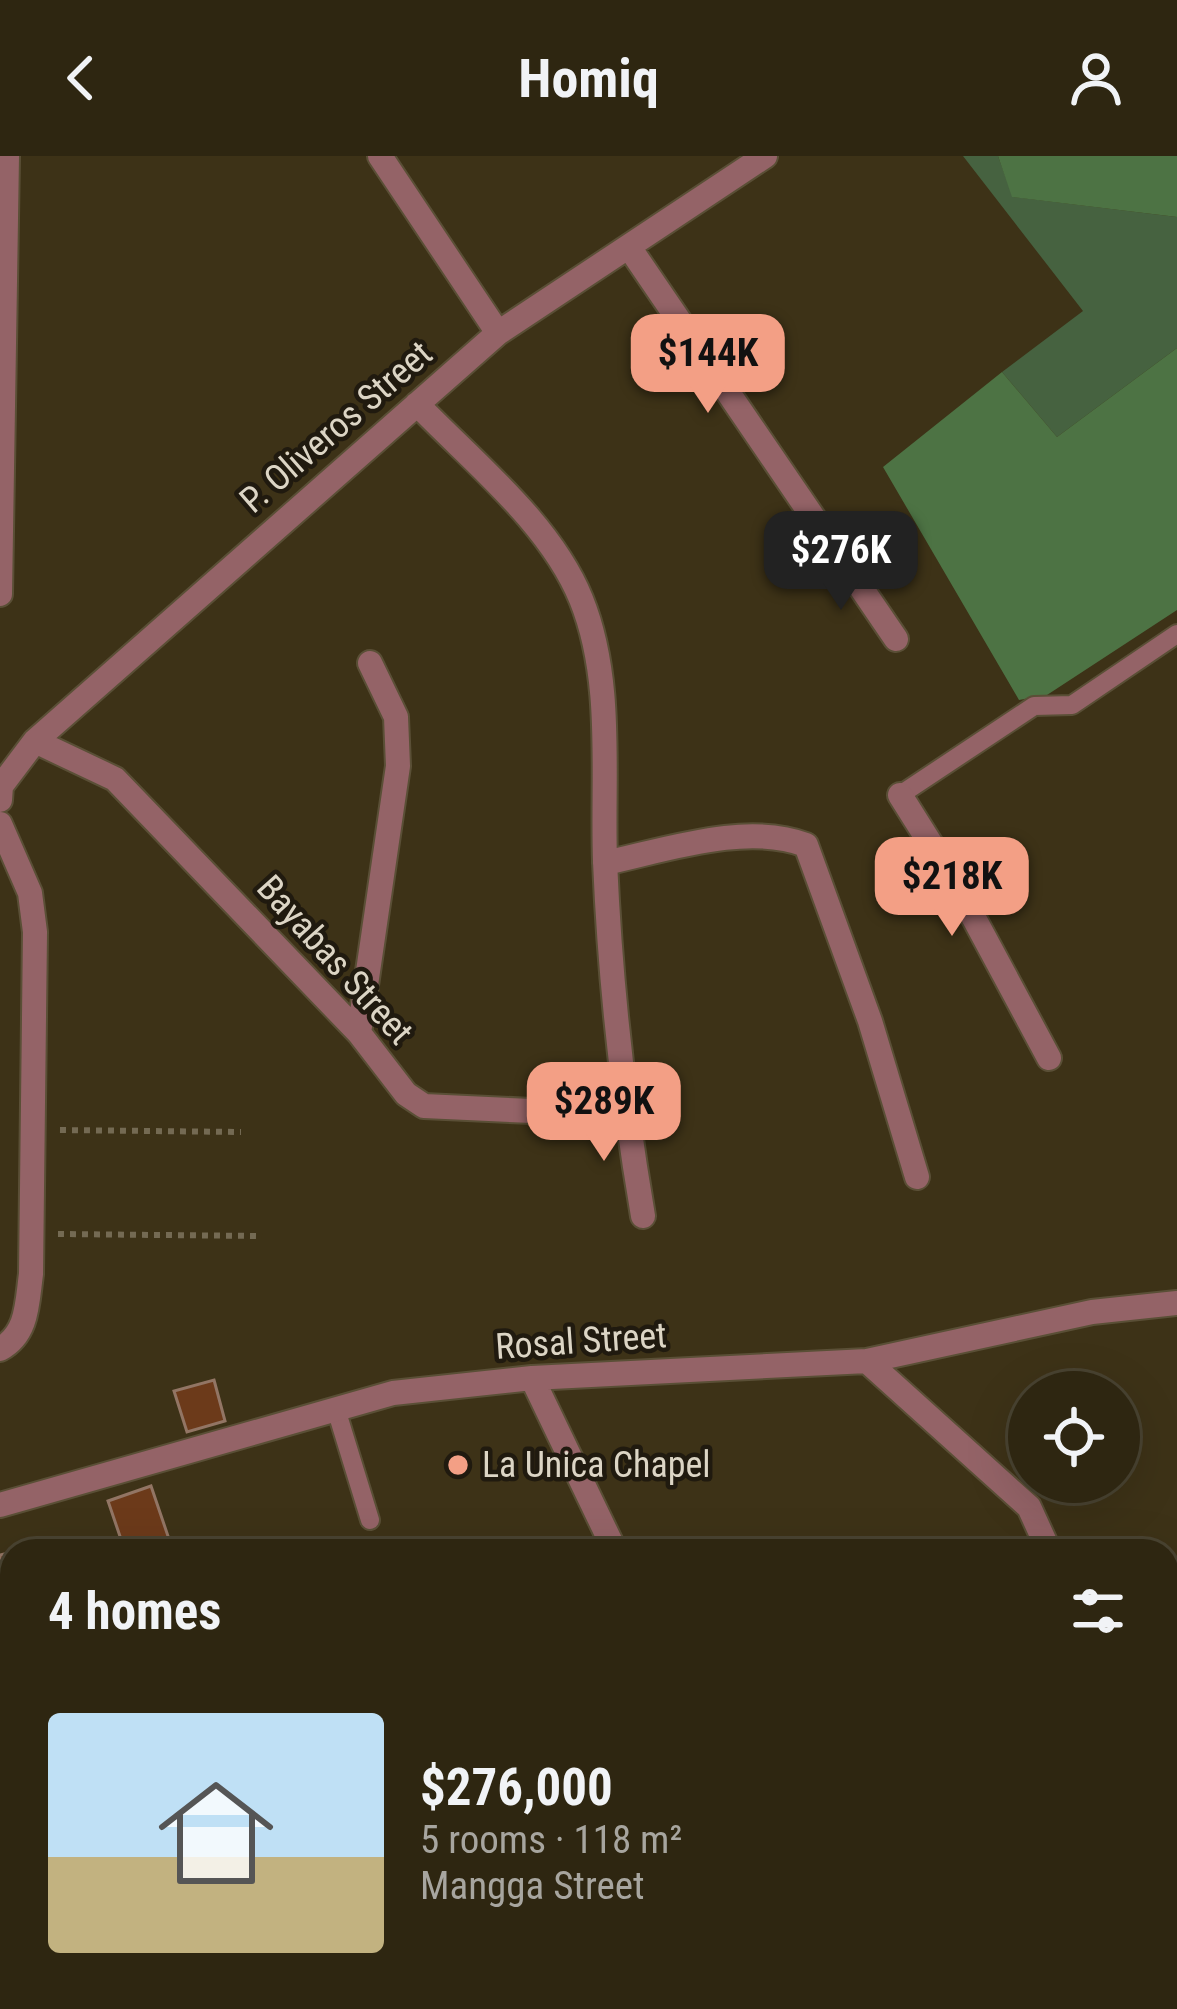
<!DOCTYPE html>
<meta charset="utf-8">
<style>
body{margin:0;font-family:"Roboto Condensed",sans-serif;background:#362e1a;color:#f1f3f6;height:100vh;display:flex;flex-direction:column;font-size:45px;white-space:nowrap}
*{box-sizing:border-box;margin:0}
p{font-size:39px;color:#a7a59f}
.icon{flex:none;width:66px;height:66px;fill:none;stroke:currentColor;stroke-width:2;stroke-linecap:round;stroke-linejoin:round}
.map{position:relative;flex:1;overflow:hidden}
.sheet{position:absolute;left:0px;top:1383px;width:1179px;height:471px;display:flex;flex-direction:column;background:#2e2611;border-radius:36px 36px 0 0;box-shadow:0 12px 48px #0002,0 0 0 3px #494331}
.sheet>*{flex:none}
.buttons{position:absolute;left:1008px;top:1215px;display:grid;gap:24px}
.buttons a{display:grid;place-items:center;width:132px;height:132px;border-radius:50%;background:#2e2611;box-shadow:0 12px 48px #0002,0 0 0 3px #494331;font-size:60px}
.price{position:absolute;translate:-50% -102px;padding:0 27px;border-radius:24px;background:#f39f85;color:#111;font-size:39px;line-height:78px;filter:drop-shadow(0 3px 6px #0008)}
.price::after{content:'';position:absolute;left:50%;top:72px;width:36px;height:27px;margin-left:-18px;background:inherit;clip-path:polygon(0 0,100% 0,50% 100%)}
.price.on{background:#222;color:#fff}
ul{padding:0;list-style:none}
li{display:flex;align-items:center;gap:36px;height:300px;padding:0 48px}
li span{display:grid;place-items:center;flex:none;width:336px;height:240px;border-radius:12px;color:#555}
li>.icon{margin-inline-start:auto}
span .icon{width:144px;height:144px;fill:#fffc;stroke-width:1}
li b{font-size:51px}
h2{display:flex;justify-content:space-between;align-items:center;height:144px;padding:0 48px;font-size:51px}
header{display:flex;justify-content:space-between;align-items:center;height:156px;padding:0 48px;background:#2e2611;font-size:54px;font-weight:700}
.map>svg:first-child{display:block}
.green{fill:#466240}
.forest{fill:#4d7344}
.building{fill:#6c3a1a;stroke:#927564;stroke-width:3}
.lines{fill:none;stroke-linecap:round;stroke-linejoin:round}
.lane-casing{stroke:#5a4f36;stroke-width:22}
.street-casing{stroke:#5a4f36;stroke-width:28}
.path{stroke:#746a53;stroke-width:6;stroke-dasharray:6 6;stroke-linecap:butt}
.lane{stroke:#946367;stroke-width:18}
.street{stroke:#946367;stroke-width:24}
.poi-dot{fill:#f39f85;stroke:#201a0f;stroke-width:4.5}
.labels{text-anchor:middle;dominant-baseline:central;stroke-width:9;stroke-linejoin:round;paint-order:stroke}
.street-label{font-size:36px;fill:#dcd5c5;stroke:#201a0f}
.poi-label{font-size:36px;fill:#dcd5c5;stroke:#201a0f;text-anchor:start}
</style>
<header><svg class="icon" aria-label="back" viewBox="0 0 24 24"><path d="M15 5l-7 7 7 7"/></svg>Homiq<svg class="icon" aria-label="person" viewBox="0 0 24 24"><circle cx="12" cy="8" r="4"/><path d="M4 21q1-7 8-7t8 7"/></svg></header>
<div class="map">
<svg width="1177" height="1853" viewBox="0 0 1177 1853">
<rect width="100%" height="100%" fill="#3d3217"/>
<!-- green -->
<path class="green" d="M963,0H998L1013,41L1177,61V192L1057,281L1002,216L1083,155Z"/>
<!-- forest -->
<path class="forest" d="M998,0H1177V61L1012,41Z
M1177,192V454L1047,539L1019,544L883,311L1002,216L1057,281Z"/>
<!-- building -->
<path class="building" d="M214,1224L225,1265L187,1276L174,1235Z
M151,1330L170,1386L125,1395L108,1345Z
M4,1398L12,1422V1458L0,1462V1399Z"/>
<g class="lines">
<defs>
<path id="lane" d="M900,639L1034,550L1072,549L1177,478
M336,1253L370,1364"/>
<path id="street" d="M380,0L498,177
M629,91L896,483
M417,248C472,305 550,367 581,443C614,524 602,619 605,705C610,823 623,943 643,1060
M0,438L7,0
M35,585L115,623L359,877L406,938L424,950L532,955L626,948
M900,639L954,725L1049,902
M0,644L1,630L35,585L498,177L765,0
M0,668L30,737L35,776L31,1118C27,1147 28,1178 0,1193
M605,707C666,694 746,666 806,689L870,865L917,1021
M359,877L398,610L396,561L370,507
M867,1205L1029,1351L1049,1395
M532,1222L615,1395
M0,1349L393,1237L532,1222L867,1205L1092,1156L1177,1147
M1167,1813H1177
M716,1842L719,1853
M1026,1842V1853"/>
</defs>
<!-- lane casing -->
<use href="#lane" class="lane-casing"/>
<!-- street casing -->
<use href="#street" class="street-casing"/>
<!-- path -->
<path class="path" d="M60,974L241,976
M58,1078L262,1080"/>
<!-- lane -->
<use href="#lane" class="lane"/>
<!-- street -->
<use href="#street" class="street"/>
</g>
<!-- markers -->
<circle class="poi-dot" cx="458" cy="1309" r="12"/>
<g class="labels">
<!-- street labels -->
<g class="street-label">
<text transform="translate(336 271) rotate(-41)">P. Oliveros Street</text>
<text transform="translate(335 804) rotate(48)">Bayabas Street</text>
<text transform="translate(581 1185) rotate(-4)">Rosal Street</text>
</g>
<!-- poi labels -->
<g class="poi-label">
<text x="482" y="1309">La Unica Chapel</text>
</g>
</g>
</svg>
<div class="buttons">
<a><svg class="icon" aria-label="locate" viewBox="0 0 24 24"><circle cx="12" cy="12" r="6"/><path d="M12 2v4M12 18v4M2 12h4M18 12h4"/></svg></a>
</div>
<b class="price" style="left:708px;top:260px">$144K</b>
<b class="price on" style="left:841px;top:457px">$276K</b>
<b class="price" style="left:952px;top:783px">$218K</b>
<b class="price" style="left:604px;top:1008px">$289K</b>
<section class="sheet">
<h2>4 homes<svg class="icon" aria-label="filters" viewBox="0 0 24 24"><path d="M4 7h16M4 17h16"/><circle cx="9" cy="7" r="2"/><circle cx="15" cy="17" r="2"/></svg></h2>
<ul>
<li><span style="background:linear-gradient(#bfe0f5 60%,#c2b280 0)"><svg class="icon" aria-label="home" viewBox="0 0 24 24"><path d="M3 11l9-7 9 7M6 9v11h12V9"/></svg></span><div><b>$276,000</b><p>5 rooms · 118 m²</p><p>Mangga Street</p></div></li>
</ul>
</section>
</div>
